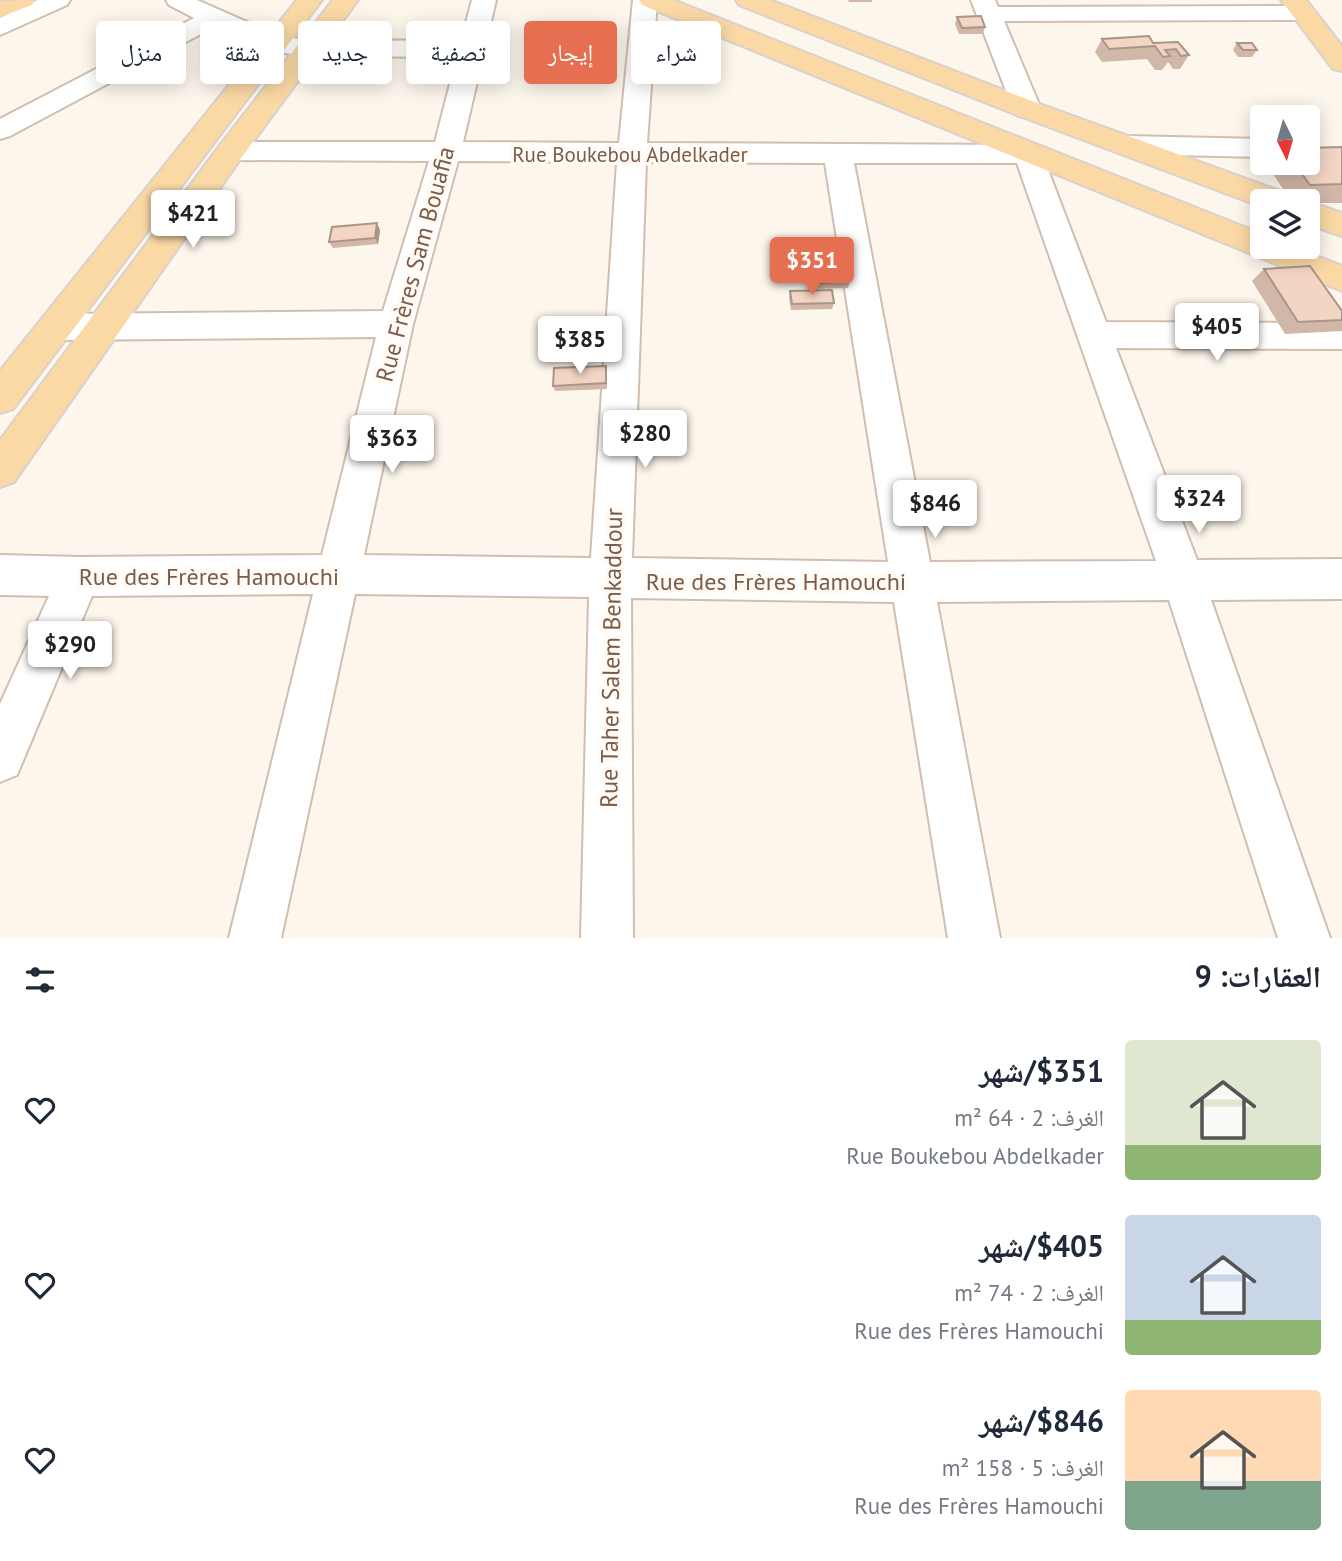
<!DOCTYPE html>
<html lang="ar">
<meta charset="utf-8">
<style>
body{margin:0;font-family:"PT Sans","Noto Naskh Arabic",sans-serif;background:#f2f2f3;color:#1f2937;direction:rtl;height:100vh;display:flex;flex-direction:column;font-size:26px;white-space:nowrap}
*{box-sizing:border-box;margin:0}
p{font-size:23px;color:#747a83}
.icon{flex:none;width:38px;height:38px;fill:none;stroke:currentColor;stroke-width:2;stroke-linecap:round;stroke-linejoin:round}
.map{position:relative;height:938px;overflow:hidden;direction:ltr}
.panel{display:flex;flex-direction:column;background:#fff;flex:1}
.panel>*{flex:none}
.banner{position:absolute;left:21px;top:21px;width:700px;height:63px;direction:rtl;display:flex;gap:14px}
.needle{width:46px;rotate:175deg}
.buttons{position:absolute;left:1250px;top:105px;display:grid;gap:14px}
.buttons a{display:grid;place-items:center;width:70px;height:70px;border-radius:7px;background:#fff;box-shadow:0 4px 18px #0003;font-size:35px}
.price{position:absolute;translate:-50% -60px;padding:0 16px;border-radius:7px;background:#fff;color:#222;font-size:23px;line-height:46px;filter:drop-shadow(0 2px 4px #0008)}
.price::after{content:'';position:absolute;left:50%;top:42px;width:21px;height:16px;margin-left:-10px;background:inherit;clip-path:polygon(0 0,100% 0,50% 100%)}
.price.active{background:#e76f51;color:#fff}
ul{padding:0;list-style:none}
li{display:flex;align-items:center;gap:21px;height:175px;padding:0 21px}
li span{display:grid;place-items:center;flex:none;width:196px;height:140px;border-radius:7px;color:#555}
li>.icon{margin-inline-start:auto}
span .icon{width:84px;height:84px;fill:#fffc;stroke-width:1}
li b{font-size:30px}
h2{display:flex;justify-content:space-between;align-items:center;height:84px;padding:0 21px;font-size:30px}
.tag{padding:0 24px;border-radius:7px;background:#fff;box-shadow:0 4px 18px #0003;font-size:24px;line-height:63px}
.tag.active{background:#e76f51;color:#fff}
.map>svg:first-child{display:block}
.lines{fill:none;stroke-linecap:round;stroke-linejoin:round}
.minor-casing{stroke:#d1beb0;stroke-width:4}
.major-casing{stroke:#dad1cd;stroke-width:4}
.minor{fill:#fff;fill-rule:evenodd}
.major{fill:#fbd9a5;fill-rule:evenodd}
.wall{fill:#d1b7a8}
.shaded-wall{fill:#aa9588}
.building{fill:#f3d5c3;stroke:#aa9588;stroke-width:2}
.labels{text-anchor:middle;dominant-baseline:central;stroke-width:7;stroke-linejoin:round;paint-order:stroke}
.far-street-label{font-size:21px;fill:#7a5c4d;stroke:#fffaf3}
.street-label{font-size:24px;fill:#7a5c4d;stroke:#fffaf3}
</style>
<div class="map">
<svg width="1342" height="938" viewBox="0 0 1342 938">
<rect width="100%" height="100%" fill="#fdf6ec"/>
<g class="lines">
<defs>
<path id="minor" d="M38,0H70L67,5L0,35V18Z
M166,0H197L281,37L310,40L461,41L472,0H496L463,142L619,143L633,0H657L647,143L1028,145L1038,147L1042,154L1106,322L1342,323V349L1116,348L1197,560L1342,559V599L1211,600L1330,938H1278L1169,600L937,602L1000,938H948L894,602L631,598L633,938H581L589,597L355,594L281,938H229L313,594L92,596L17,775L0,782V704L49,596L0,595V555L79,557L322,555L376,337L56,340L44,336L39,327L44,318L56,314L383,311L429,161L231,160L221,158L217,151L221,144L231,142H435L457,57L310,56L276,52L214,27L10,136L0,139V119L194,18L169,5ZM458,161L617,162L591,558L364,555L413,324ZM646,162L825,163L888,562L632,558ZM854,163H1017L1156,561L930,562Z
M971,0H995L998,7L1303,6L1312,8L1315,13L1312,18L1303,20L1004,21L1041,109L1037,115L1027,118L1017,115L1013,109Z
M1127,136L1262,139V157L1127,154L1117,152L1113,145L1117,138Z"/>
<path id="major" d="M35,0L32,5L0,17V1Z
M297,0H322L13,409L0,413V371Z
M333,0H358L241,158L14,482L0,487V440L221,144Z
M639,0H673L1262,234V247H1294L1342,266V291L642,5Z
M736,0H770L1037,103L1288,194L1292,201H1262V207L1017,115L739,5Z
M1281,0H1306L1342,46V71L1333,69Z
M1307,201L1342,213V236L1307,224Z"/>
</defs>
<!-- minor casing -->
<use href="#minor" class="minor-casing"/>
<!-- major casing -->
<use href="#major" class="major-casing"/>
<!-- minor -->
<use href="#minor" class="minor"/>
<!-- major -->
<use href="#major" class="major"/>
</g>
<!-- wall -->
<path class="wall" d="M848,0H872V2H849Z
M957,17L985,27L983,34H959L955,24Z
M1102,39L1153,43L1178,42L1189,55L1180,69H1173L1168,62L1162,70H1155L1147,59L1102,62L1095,52Z
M1237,43L1257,50L1252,57H1238L1233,50Z
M1342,147V203H1307V201H1291L1269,168L1273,163H1307Z
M377,223L380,230L378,244L333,248L329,242Z
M1264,269L1342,311V331L1285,334L1252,281Z
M816,272L850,281L848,288L817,289L814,278Z
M790,291L834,303L832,309L791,310L789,298Z
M607,372V389L555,391L553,386Z"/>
<!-- shaded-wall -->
<path class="shaded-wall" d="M377,223L380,230L378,244L375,238Z"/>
<!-- building -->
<path class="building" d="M981,16L985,27L962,28L957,17Z
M1149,36L1153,43L1178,42L1189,55L1181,56L1176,49L1165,50L1170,56L1163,57L1155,46L1109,49L1102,39Z
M1237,43H1252L1257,50H1243Z
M1342,147V184L1310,185L1294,163H1307V148Z
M377,223L375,238L329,242L332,227Z
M1310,266L1342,311V320L1298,322L1264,269Z
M847,271L850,281L818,283L816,272Z
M832,290L834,303L792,304L790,291Z
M606,366V383L553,386L554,368Z"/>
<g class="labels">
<!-- far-street labels -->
<g class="far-street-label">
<text x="630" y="154">Rue Boukebou Abdelkader</text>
</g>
<!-- street labels -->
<g class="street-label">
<text transform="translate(415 264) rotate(-75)">Rue Frères Sam Bouafia</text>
<text x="209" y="576">Rue des Frères Hamouchi</text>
<text x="776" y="581">Rue des Frères Hamouchi</text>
<text transform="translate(611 658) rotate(-89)">Rue Taher Salem Benkaddour</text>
</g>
</g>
</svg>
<div class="buttons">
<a><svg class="needle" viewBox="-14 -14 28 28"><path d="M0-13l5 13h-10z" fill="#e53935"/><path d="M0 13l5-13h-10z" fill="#747a83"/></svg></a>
<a><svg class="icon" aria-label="layers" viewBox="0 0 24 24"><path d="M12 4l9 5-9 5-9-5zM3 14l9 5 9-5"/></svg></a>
</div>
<b class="price" style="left:193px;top:250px">$421</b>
<b class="price active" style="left:812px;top:297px">$351</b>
<b class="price" style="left:1217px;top:363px">$405</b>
<b class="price" style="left:580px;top:376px">$385</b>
<b class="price" style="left:645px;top:470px">$280</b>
<b class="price" style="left:392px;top:475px">$363</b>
<b class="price" style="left:1199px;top:535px">$324</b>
<b class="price" style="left:935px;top:540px">$846</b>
<b class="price" style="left:70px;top:681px">$290</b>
<div class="banner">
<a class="tag">شراء</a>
<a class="tag active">إيجار</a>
<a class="tag">تصفية</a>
<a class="tag">جديد</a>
<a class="tag">شقة</a>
<a class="tag">منزل</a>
</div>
</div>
<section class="panel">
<h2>العقارات: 9<svg class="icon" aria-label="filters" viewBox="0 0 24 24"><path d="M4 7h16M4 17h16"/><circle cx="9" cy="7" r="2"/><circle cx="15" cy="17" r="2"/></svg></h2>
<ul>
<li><span style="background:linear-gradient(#dfe7d0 75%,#8fb573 0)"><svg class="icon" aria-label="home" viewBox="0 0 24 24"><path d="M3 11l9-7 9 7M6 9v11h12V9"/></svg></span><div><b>$351/شهر</b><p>الغرف: 2 · 64 m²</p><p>Rue Boukebou Abdelkader</p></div><svg class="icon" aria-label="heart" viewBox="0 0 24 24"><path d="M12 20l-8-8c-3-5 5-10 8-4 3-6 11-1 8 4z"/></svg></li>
<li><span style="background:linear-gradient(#c9d6e8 75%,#8fb573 0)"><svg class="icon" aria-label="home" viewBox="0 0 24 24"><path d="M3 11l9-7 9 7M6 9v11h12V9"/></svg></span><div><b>$405/شهر</b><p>الغرف: 2 · 74 m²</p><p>Rue des Frères Hamouchi</p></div><svg class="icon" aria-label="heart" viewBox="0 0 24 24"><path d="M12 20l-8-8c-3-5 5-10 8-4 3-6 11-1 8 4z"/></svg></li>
<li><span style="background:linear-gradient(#ffd9b3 65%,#7fa58c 0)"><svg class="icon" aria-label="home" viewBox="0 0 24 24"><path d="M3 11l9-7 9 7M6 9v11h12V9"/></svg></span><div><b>$846/شهر</b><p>الغرف: 5 · 158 m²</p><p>Rue des Frères Hamouchi</p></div><svg class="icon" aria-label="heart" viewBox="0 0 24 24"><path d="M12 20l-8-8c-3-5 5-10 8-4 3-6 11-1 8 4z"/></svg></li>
</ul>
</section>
